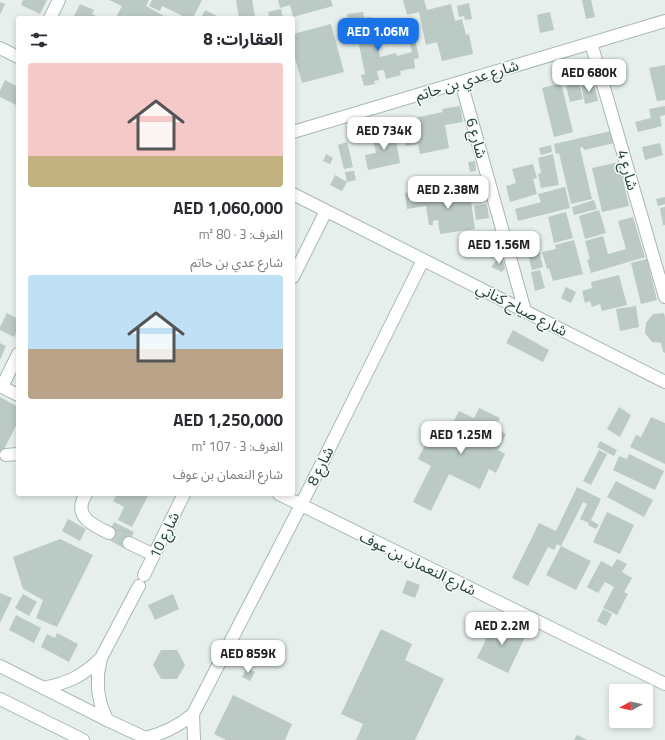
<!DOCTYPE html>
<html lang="ar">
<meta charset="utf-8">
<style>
body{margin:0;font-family:"Titillium Web","Noto Sans Arabic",sans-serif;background:#f2f2f3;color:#2b2b33;direction:rtl;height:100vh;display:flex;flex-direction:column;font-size:15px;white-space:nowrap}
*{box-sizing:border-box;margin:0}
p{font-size:13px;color:#7c7c81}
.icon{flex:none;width:22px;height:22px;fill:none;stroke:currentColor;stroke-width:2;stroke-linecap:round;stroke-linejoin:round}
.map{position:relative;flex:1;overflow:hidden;direction:ltr}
.sheet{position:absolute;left:16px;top:16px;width:279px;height:480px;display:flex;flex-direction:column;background:#fff;border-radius:4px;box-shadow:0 2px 6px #0003;direction:rtl}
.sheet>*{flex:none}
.needle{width:26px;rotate:262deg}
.controls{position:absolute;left:609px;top:684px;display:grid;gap:8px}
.controls a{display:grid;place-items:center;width:44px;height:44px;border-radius:4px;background:#fff;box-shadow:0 2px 6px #0003;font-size:20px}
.price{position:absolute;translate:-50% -34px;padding:0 9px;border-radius:8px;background:#fff;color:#222;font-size:13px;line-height:26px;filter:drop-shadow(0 1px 2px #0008)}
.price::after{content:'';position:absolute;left:50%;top:24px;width:12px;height:9px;margin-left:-6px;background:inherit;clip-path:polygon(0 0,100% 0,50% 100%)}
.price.active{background:#1a73e8;color:#fff}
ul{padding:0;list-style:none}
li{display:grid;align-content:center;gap:8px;height:212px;padding:0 12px}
li span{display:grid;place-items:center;height:124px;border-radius:4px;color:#555}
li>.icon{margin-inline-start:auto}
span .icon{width:72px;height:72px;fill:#fffc;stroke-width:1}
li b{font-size:17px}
h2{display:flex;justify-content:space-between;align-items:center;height:48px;padding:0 12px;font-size:17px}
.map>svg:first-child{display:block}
.building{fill:#bbcac4}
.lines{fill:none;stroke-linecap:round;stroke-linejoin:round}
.street-tunnel{stroke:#bfccc8;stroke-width:12;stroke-dasharray:12 6;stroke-linecap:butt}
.street-casing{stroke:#a8b8b2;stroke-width:14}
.secondary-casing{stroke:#a4bbb3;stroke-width:14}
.street{stroke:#fff;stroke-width:12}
.secondary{stroke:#fff;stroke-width:12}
.labels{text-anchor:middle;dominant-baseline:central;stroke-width:3;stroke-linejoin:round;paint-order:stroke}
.street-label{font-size:15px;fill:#24423a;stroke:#f7fbf9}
</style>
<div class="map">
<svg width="665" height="740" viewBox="0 0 665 740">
<rect width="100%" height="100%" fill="#e6efeb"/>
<!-- building -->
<path class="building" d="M23,0H47L40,14L21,5Z
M109,0H149L146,6L168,18H146L141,16L140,18H118L116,17L122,6Z
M152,0H202L193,18H187L162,6L160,11L149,6Z
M236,0H252L255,16L239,18Z
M278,0H331L333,6L293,17L290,5L280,8Z
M403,0H424L427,10L451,4L455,21L462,19L466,35L469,34L473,54L442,61L437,42L426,45L419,12L407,15Z
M582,0H591L595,17L586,19Z
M0,2L5,4L0,15Z
M469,3L472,19L465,20L464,16L459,17L457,6Z
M80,4L94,10L92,14L100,18H73Z
M281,9L283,18H270L268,12Z
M205,10L221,18H201Z
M363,12L364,18L371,17L380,57L396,53L397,56L412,52L409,40L415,38L419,58L414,59L415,68L400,71L401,75L386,79L384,70L377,71L379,80L374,81L375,84L364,86L361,75L365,74L357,35L362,34V31L350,32L347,14Z
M550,12L554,30L540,33L537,15Z
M331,24L344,72L302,83L293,51V34Z
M665,65V100L657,101L649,68Z
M5,80L18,87V106L0,97V91Z
M561,83L573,132L554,137L542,88Z
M579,83L583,99L570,102L566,86Z
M594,83L598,101L585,104L581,85Z
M460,106L463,122L445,125L449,148L420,154L418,144L406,146L402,127L415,125L414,118L443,112L442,109Z
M665,106V115L660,116L662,126L638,132L635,122L651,118L649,109Z
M394,130L400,163L368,170L365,155L376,153L372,134Z
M611,131L614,143L584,150L583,147L580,148L592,199L571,204L559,153L556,154L554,144Z
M347,142L353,167L344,169L338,145Z
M660,143L663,155L645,160L642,147Z
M551,145L552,152L541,155L539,148Z
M326,154L333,158L330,164L323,161Z
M553,154L559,185L541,188L538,174L541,173L538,158Z
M475,161L476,171L470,172L468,162Z
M619,162L629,206L602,212L592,168Z
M533,164L537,178L533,179L537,194L510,202L506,186L516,183L512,169Z
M354,171L356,180L347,182L342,191L330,185L335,175L347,182L345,172Z
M481,180L485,197L475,200L470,183Z
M469,187L475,229L440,234L438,220L433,221V225H429L426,206L407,209L405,193L409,192L410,202L425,200V194Z
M565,187L570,208L518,221L515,209L541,202L538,194Z
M665,197V204L658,206L656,199Z
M594,200L597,209L574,215L572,207Z
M487,204L489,218L476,220L474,206Z
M665,207V225H663L660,208Z
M599,210L606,233L585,239L579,216Z
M566,212L573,238L554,243L548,217Z
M633,217L645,257L591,273L587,260L590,259L585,241L603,236L608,254L626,249L618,221Z
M493,231L497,253L479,256L475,234Z
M574,240L583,274L553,281L549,268L547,269L542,252L556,249L555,245Z
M538,247L543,267L532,270L527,249Z
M501,255L505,268L502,272L491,267Z
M647,259L657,300L641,304L631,263Z
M540,270L545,288L535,291L531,272Z
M619,275L627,305L602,311L600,304L592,307L590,301L585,303L582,291L592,288L591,282Z
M566,287L576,292L571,303L561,298Z
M636,306L639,327L620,331L616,309Z
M7,313L18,319V328L14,337L0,330V327Z
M664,313L665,317V353L663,352L661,343L652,342L645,333L646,323L653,314Z
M513,330L549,350L543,362L506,343Z
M0,343L6,346L0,360Z
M0,397L18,407V422L0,457Z
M619,407L631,415L620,437L607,429Z
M479,408L500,418L495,428L506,434L498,450L505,454L496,473L489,469L480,489L449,474L431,511L413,502L431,466L418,459L431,433L444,440L459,411L474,418Z
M651,417L665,423V464L630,447L636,435L641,437Z
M600,441L617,450L614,456L597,447Z
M599,450L607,454L591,485L583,481Z
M629,454L664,471L655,490L613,470L619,456L627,459Z
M616,481L653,500L644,517L607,497Z
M577,487L601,499L591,520L599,525L596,529L588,525L589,523L580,519L587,504L583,502L561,546L557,544L554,550L548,547L528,586L512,578L539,523L556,531Z
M117,494H149L132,527L118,520L124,507L113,501Z
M607,512L634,525L620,554L593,542Z
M68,519L86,529L80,541L62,531Z
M114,522L134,532L125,549L106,538Z
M60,539L93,555L57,627L36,618L43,600L23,589L13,557Z
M561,546L591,561L576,590L546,575Z
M617,559L627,564L622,572L632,578L624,592L628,594L617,615L603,608L614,587L605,582L598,593L587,587L601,561L612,567Z
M407,580L420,585L415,598L402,593Z
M0,593L12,598L0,623Z
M23,594L37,602L29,616L15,608Z
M173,594L179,609L155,620L148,605Z
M603,609L612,614L606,626L597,621Z
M16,615L41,628L34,643L9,630Z
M495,620L526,635L508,673L477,658Z
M381,629L412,644L405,660L444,679L415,740H356L363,724L341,714Z
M57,633L78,644L69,662L41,647L47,634L55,638Z
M161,650H177L185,665L177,679H161L153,665Z
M247,668L255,672L250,681L242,677Z
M233,695L292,724L285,740H226L214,734Z
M577,735L587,740H574Z"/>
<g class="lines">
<!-- street-tunnel -->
<path class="street-tunnel" d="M109,533L129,543"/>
<defs>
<path id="street" d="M50,18L59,0
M591,43L665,297
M0,48L18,57
M461,82L525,311
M293,132L665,21
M293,194L665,382
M293,277L326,211
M0,386L18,395
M2,387L18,354
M6,455L18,454
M86,494C72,516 92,525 109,533
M279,494L665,684
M129,543L154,555
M144,575L184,494
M43,688C68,683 83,676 101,658
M193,714L194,740
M107,720L101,705L98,690V674L101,658L139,586
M146,738C164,733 179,726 193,714L301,505L423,260"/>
<path id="secondary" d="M0,666L107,720L150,740
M0,699L83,740"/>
</defs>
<!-- street casing -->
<use href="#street" class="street-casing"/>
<!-- secondary casing -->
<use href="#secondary" class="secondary-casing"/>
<!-- street -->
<use href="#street" class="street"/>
<!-- secondary -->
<use href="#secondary" class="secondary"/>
</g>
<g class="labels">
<!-- street labels -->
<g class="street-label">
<text transform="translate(467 80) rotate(-17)">شارع عدي بن حاتم</text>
<text transform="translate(477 138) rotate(74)">شارع 6</text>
<text transform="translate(628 170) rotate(74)">شارع 4</text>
<text transform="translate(522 309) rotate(27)">شارع صياح كناني</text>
<text transform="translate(320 466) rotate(-64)">شارع 8</text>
<text transform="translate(164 535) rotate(-64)">شارع 10</text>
<text transform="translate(418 563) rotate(26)">شارع النعمان بن عوف</text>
</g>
</g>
</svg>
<div class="controls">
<a><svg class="needle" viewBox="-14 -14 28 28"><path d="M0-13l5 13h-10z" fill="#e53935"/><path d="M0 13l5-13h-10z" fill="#7c7c81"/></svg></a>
</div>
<b class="price active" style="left:378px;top:52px">AED 1.06M</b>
<b class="price" style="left:589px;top:93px">AED 680K</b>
<b class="price" style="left:384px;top:151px">AED 734K</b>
<b class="price" style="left:448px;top:210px">AED 2.38M</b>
<b class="price" style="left:499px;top:265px">AED 1.56M</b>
<b class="price" style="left:461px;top:455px">AED 1.25M</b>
<b class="price" style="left:502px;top:646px">AED 2.2M</b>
<b class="price" style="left:248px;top:674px">AED 859K</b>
<section class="sheet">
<h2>العقارات: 8<svg class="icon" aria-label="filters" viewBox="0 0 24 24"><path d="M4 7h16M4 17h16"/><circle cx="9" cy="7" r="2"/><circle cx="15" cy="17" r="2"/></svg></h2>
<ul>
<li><span style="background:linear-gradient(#f6c9c9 75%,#c2b280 0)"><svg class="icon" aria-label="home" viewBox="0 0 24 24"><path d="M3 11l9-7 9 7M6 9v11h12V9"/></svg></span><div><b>AED 1,060,000</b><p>الغرف: 3 · 80 m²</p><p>شارع عدي بن حاتم</p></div></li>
<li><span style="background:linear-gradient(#bfe0f5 60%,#b9a48a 0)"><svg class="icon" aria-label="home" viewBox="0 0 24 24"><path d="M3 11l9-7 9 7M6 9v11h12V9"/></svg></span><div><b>AED 1,250,000</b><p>الغرف: 3 · 107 m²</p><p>شارع النعمان بن عوف</p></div></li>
</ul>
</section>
</div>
